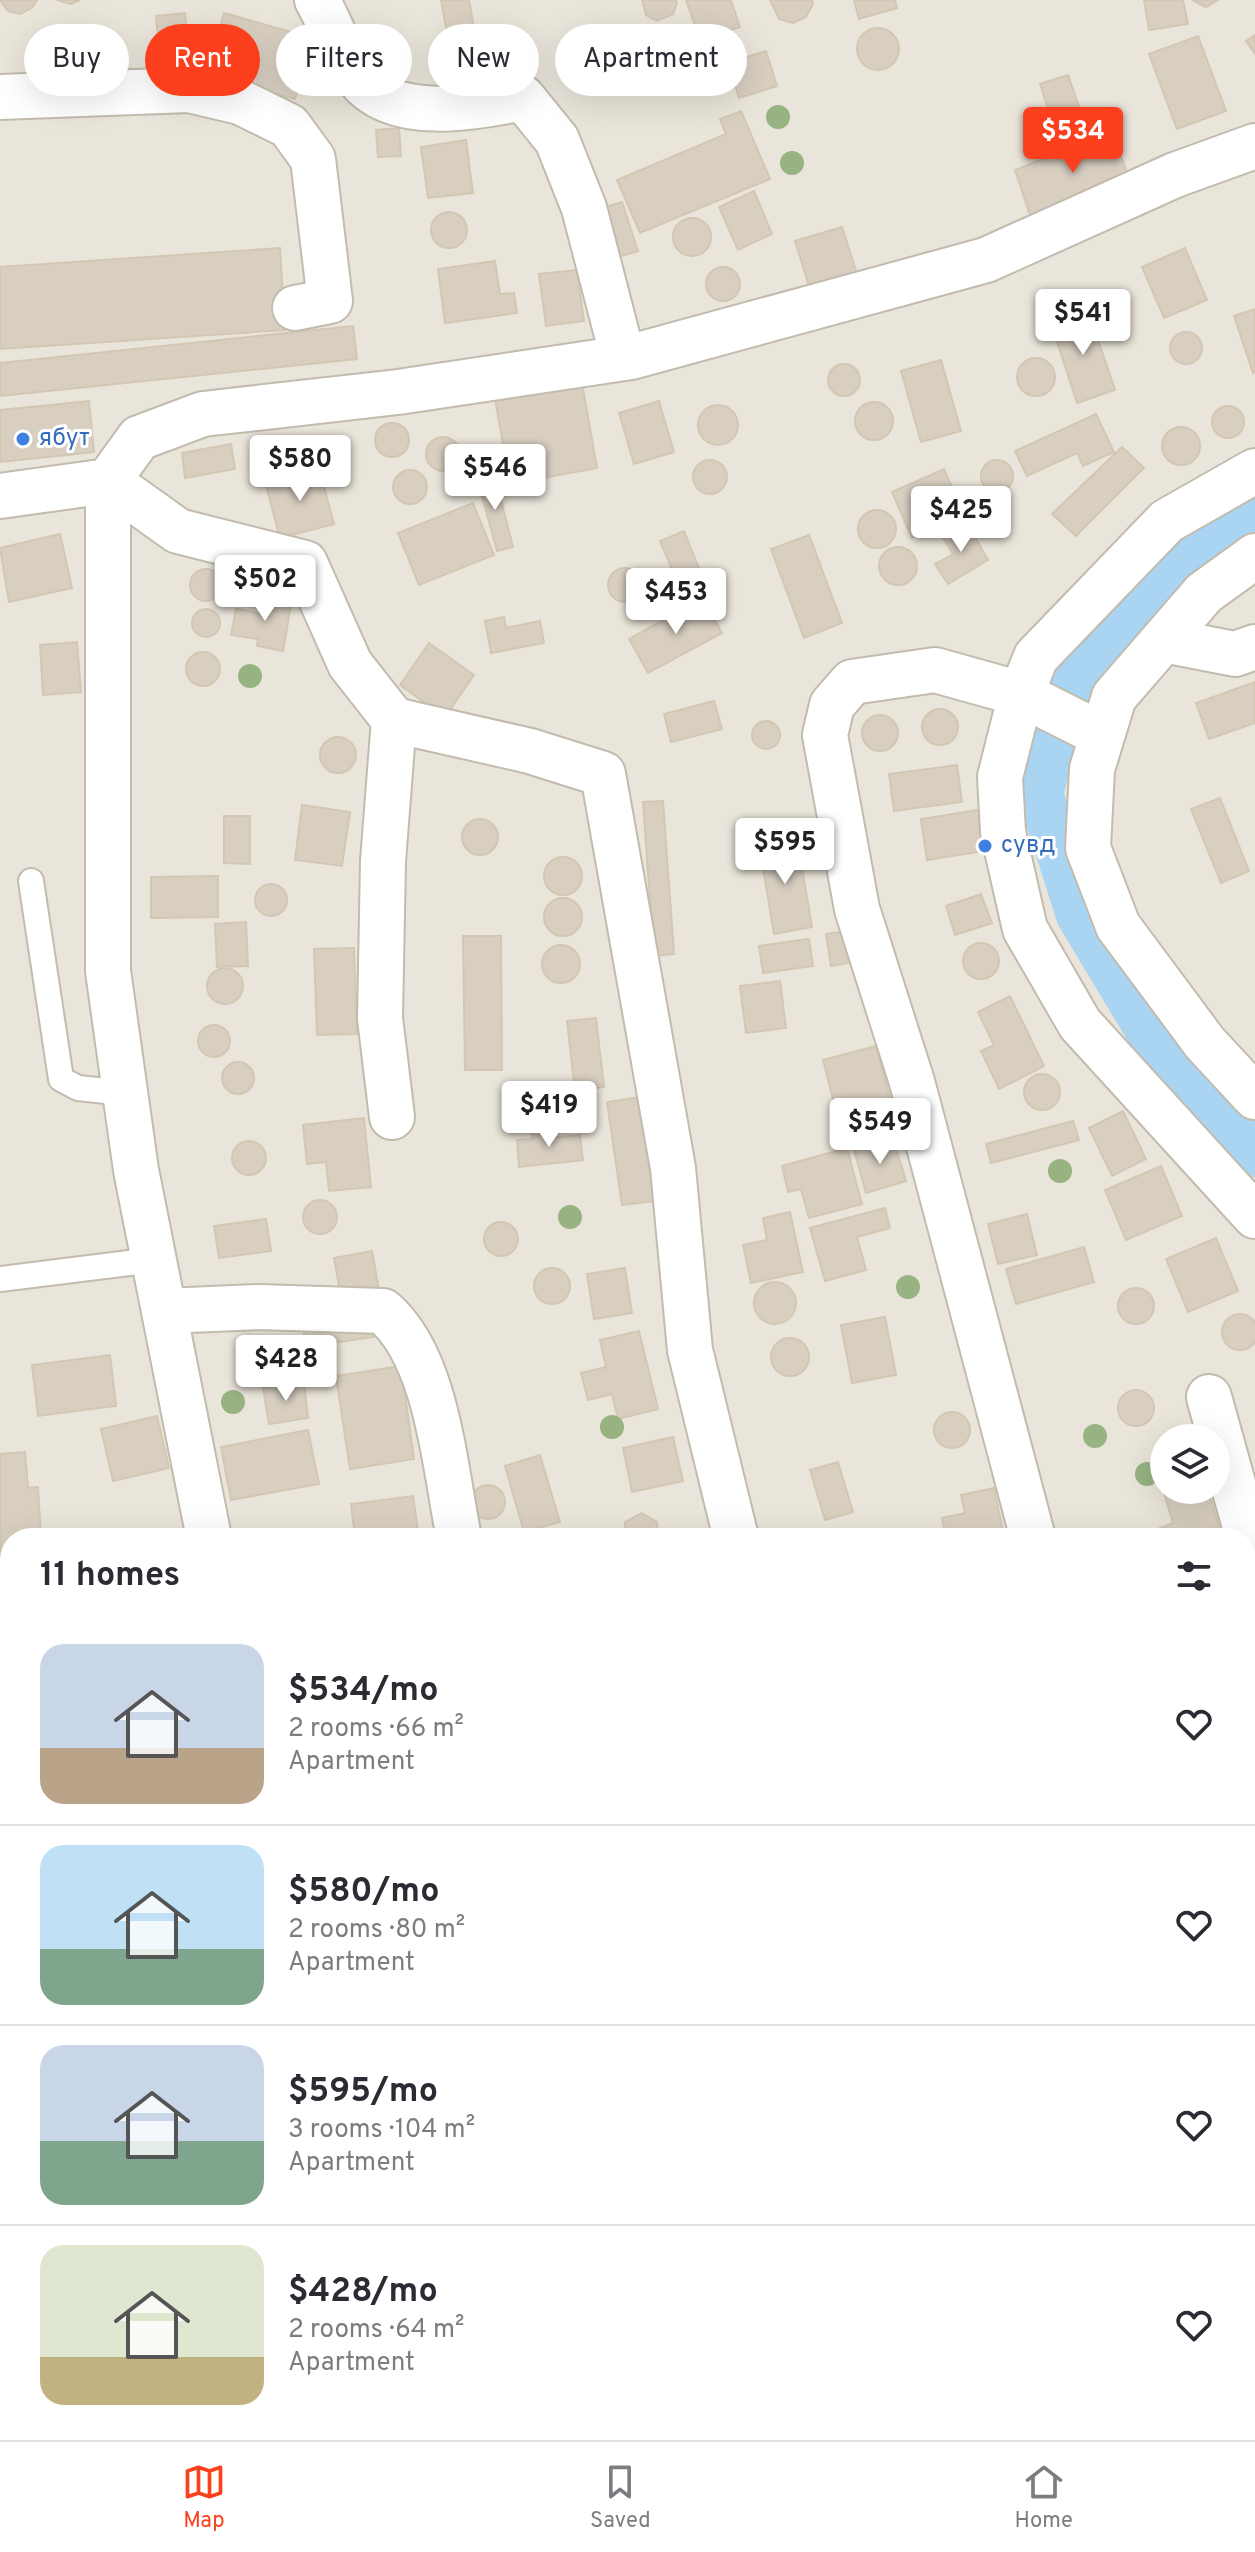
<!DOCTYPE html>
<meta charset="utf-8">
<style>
body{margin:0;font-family:Overpass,sans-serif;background:#f7f7f7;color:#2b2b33;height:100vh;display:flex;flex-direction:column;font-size:30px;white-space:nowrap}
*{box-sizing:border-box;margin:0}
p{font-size:26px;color:#7c7c81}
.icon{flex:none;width:44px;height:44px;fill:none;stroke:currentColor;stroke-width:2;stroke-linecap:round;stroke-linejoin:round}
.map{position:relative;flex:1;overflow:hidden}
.sheet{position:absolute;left:0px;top:1528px;width:1256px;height:912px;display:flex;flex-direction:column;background:#fff;border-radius:32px 32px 0 0;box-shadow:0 8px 32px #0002}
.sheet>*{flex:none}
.guide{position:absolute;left:24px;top:24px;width:800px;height:72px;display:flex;gap:16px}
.tools{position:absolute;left:1150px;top:1424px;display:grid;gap:16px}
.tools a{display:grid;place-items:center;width:80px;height:80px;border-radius:50%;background:#fff;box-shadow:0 8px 32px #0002;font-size:40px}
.price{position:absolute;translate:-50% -68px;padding:0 18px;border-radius:8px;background:#fff;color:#222;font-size:26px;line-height:52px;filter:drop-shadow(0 2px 4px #0008)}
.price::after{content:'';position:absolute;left:50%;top:48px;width:24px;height:18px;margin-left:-12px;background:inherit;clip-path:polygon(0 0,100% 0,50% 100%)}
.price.selected{background:#fc3f1d;color:#fff}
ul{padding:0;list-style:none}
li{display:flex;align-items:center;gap:24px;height:200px;padding:0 40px}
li+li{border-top:2px solid #e1e1e2}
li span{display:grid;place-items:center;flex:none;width:224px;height:160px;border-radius:24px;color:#555}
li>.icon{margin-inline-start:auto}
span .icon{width:96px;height:96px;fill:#fffc;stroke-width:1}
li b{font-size:34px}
h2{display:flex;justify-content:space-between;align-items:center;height:96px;padding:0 40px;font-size:34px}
.chip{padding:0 28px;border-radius:36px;background:#fff;box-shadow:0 8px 32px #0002;font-size:28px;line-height:72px}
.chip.selected{background:#fc3f1d;color:#fff}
.tabs{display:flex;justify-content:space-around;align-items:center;height:112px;border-top:2px solid #e1e1e2;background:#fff;font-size:22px;color:#7c7c81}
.tabs a{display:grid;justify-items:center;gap:4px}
.tabs .selected{color:#fc3f1d}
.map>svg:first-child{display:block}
.residential{fill:#eae5da;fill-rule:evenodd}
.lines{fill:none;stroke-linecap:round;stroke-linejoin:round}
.canal{stroke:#a9d4f2;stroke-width:46}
.building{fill:#d8cfc1;stroke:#d3c7b4;stroke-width:2}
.service-casing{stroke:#c2bbae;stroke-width:28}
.minor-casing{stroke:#c2bbae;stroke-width:48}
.service{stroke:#fff;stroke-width:24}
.minor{stroke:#fff;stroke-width:44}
.tree{fill:#97b381}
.shop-dot{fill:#3f7fe0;stroke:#fff;stroke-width:3}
.labels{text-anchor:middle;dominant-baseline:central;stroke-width:6;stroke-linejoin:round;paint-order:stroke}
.shop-label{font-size:24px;fill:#366cbe;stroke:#fff;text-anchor:start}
</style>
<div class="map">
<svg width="1255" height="2440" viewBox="0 0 1255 2440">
<rect width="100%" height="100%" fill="#f6f3ec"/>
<!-- residential -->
<path class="residential" d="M0,0H1255V2440H0ZM1164,1438H1216V1490H1164ZM10,1538H1246V2430H10Z"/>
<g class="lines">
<!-- canal -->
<path class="canal" d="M1255,508L1165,566L1069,690L1040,793L1079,915L1166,1060L1255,1154"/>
</g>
<!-- building -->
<path class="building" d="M0,0H37L32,8L20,14L8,11Z
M57,0H80L71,4Z
M441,0H469L475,33L448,39Z
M642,0H676L677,3L673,14L657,21L646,15Z
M686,0H731L740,27L700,40Z
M770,0H812L813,4L806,17L793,23L779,19Z
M854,0H895L897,8L859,19Z
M1144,0H1183L1188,24L1149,30Z
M1218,0L1206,7L1192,0Z
M185,13L189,55L160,58L156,16Z
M224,13L312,38L295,99L207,74Z
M857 49a21 21 0 1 1 42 0a21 21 0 1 1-42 0Z
M615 47a18 18 0 1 1 36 0a18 18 0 1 1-36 0Z
M1255,35V54L1246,41Z
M1198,36L1226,111L1177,129L1149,54Z
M437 62a18 18 0 1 1 36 0a18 18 0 1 1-36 0Z
M766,51L777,86L739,98L728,63Z
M1068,75L1084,121L1055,130L1040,84Z
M741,111L770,179L640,233L617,180L726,134L720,119Z
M399,128L401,156L378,157L376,130Z
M1111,132L1131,182L1031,218L1015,170Z
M466,140L473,193L428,198L421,147Z
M754,191L772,234L738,250L719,207Z
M622,202L638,251L608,260L593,211Z
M431 230a18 18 0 1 1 36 0a18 18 0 1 1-36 0Z
M673 237a19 19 0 1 1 38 0a19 19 0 1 1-38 0Z
M842,227L857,274L810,289L795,241Z
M280,248L285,330L0,349V267Z
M1185,248L1207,300L1164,318L1142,267Z
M495,261L500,294L514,293L517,313L445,323L438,269Z
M706 284a17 17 0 1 1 34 0a17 17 0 1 1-34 0Z
M577,270L584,321L546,326L539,274Z
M1255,309V372L1253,373L1234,316Z
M1088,310L1115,390L1077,403L1051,323Z
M353,326L357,359L0,396V363Z
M1170 348a16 16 0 1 1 32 0a16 16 0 1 1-32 0Z
M1017 377a19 19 0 1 1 38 0a19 19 0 1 1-38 0Z
M941,360L961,431L921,442L901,371Z
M828 380a16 16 0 1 1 32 0a16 16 0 1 1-32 0Z
M582,383L597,468L510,484L495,399Z
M89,401L94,452L0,462V410Z
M659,401L674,452L634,464L619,413Z
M855 421a19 19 0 1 1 38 0a19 19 0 1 1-38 0Z
M698 425a20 20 0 1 1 40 0a20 20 0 1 1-40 0Z
M1212 422a16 16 0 1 1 32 0a16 16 0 1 1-32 0Z
M1096,414L1114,452L1083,466L1077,453L1027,476L1015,451Z
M375 440a17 17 0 1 1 34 0a17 17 0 1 1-34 0Z
M1162 446a19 19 0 1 1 38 0a19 19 0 1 1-38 0Z
M426 454a17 17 0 1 1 34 0a17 17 0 1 1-34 0Z
M231,444L235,469L185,478L182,453Z
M1122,447L1144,468L1076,536L1052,514Z
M693 477a17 17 0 1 1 34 0a17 17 0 1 1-34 0Z
M981 476a16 16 0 1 1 32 0a16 16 0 1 1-32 0Z
M319,468L334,524L280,538L265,482Z
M944,469L964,515L912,538L892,492Z
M393 487a17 17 0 1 1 34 0a17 17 0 1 1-34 0Z
M494,473L513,547L497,551L477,478Z
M473,503L494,555L419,585L398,533Z
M858 529a19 19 0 1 1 38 0a19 19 0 1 1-38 0Z
M967,523L988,560L948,584L935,564L953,554L943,538Z
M684,531L705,584L682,593L660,541Z
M60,534L72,588L9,602L0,548Z
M809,535L842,623L804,638L771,549Z
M879 566a19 19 0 1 1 38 0a19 19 0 1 1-38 0Z
M608 585a17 17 0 1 1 34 0a17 17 0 1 1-34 0Z
M190 585a16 16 0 1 1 32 0a16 16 0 1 1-32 0Z
M268,594L292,599L283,651L257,646L258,639L231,635L236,609L264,614Z
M703,598L722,633L648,673L629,639Z
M192 623a14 14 0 1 1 28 0a14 14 0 1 1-28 0Z
M504,617L506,628L540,621L544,643L491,653L485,621Z
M77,642L81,692L43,695L40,645Z
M429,643L474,675L445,717L400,685Z
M186 669a17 17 0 1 1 34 0a17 17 0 1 1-34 0Z
M1255,682V723L1209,739L1196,703Z
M714,701L722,729L671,742L664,714Z
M922 727a18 18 0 1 1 36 0a18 18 0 1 1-36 0Z
M862 733a18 18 0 1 1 36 0a18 18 0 1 1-36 0Z
M752 735a14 14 0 1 1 28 0a14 14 0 1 1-28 0Z
M320 755a18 18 0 1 1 36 0a18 18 0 1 1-36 0Z
M957,765L962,802L894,811L889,774Z
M1220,798L1249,871L1221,883L1191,809Z
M663,801L674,954L654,956L643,802Z
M302,805L350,812L342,866L295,860Z
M984,809L990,850L927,860L921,819Z
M224,816H250V864L224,863Z
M462 837a18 18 0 1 1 36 0a18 18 0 1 1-36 0Z
M797,838L812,927L774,934L759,844Z
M544 876a19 19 0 1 1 38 0a19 19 0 1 1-38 0Z
M218,876V917L151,918V877Z
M255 900a16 16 0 1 1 32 0a16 16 0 1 1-32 0Z
M981,894L992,923L955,935L946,906Z
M544 917a19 19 0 1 1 38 0a19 19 0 1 1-38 0Z
M246,922L248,966L217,967L215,924Z
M847,931L853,962L831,966L826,934Z
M463,936H501L502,1070H465Z
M809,939L813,966L763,973L759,946Z
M963 961a18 18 0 1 1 36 0a18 18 0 1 1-36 0Z
M542 964a19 19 0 1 1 38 0a19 19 0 1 1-38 0Z
M354,948L357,1034L317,1035L314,949Z
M207 986a18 18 0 1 1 36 0a18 18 0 1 1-36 0Z
M780,981L786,1028L746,1033L740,986Z
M1010,996L1044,1066L999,1089L981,1051L994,1045L978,1012Z
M596,1018L604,1087L575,1091L567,1021Z
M198 1041a16 16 0 1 1 32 0a16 16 0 1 1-32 0Z
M876,1046L895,1116L841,1130L823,1060Z
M222 1078a16 16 0 1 1 32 0a16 16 0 1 1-32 0Z
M1024 1092a18 18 0 1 1 36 0a18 18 0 1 1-36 0Z
M641,1097L656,1201L622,1205L607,1102Z
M1123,1111L1146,1159L1112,1176L1089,1128Z
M364,1118L371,1187L329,1191L326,1162L307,1164L303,1125Z
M1073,1121L1079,1140L991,1163L986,1144Z
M546,1128L547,1138L580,1135L583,1160L519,1167L517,1140L532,1139L531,1129Z
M893,1138L906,1181L866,1193L854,1150Z
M232 1158a17 17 0 1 1 34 0a17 17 0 1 1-34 0Z
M847,1148L862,1204L809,1218L801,1189L788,1192L782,1166Z
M1161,1166L1182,1216L1126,1240L1105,1190Z
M303 1217a17 17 0 1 1 34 0a17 17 0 1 1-34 0Z
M885,1208L890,1228L857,1237L866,1270L825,1281L810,1228Z
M790,1212L803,1272L751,1283L743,1245L767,1240L763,1218Z
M1027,1214L1037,1255L998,1264L988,1224Z
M266,1219L271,1251L219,1258L214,1226Z
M484 1239a17 17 0 1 1 34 0a17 17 0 1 1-34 0Z
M1216,1238L1238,1291L1188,1312L1166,1259Z
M1084,1247L1094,1282L1016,1304L1006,1269Z
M372,1251L381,1301L343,1308L334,1258Z
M534 1286a18 18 0 1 1 36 0a18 18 0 1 1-36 0Z
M625,1268L632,1313L594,1319L587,1274Z
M754 1303a21 21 0 1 1 42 0a21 21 0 1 1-42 0Z
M1118 1306a18 18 0 1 1 36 0a18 18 0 1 1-36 0Z
M376,1311L380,1336L306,1347L302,1321Z
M1222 1332a18 18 0 1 1 36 0a18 18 0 1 1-36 0Z
M885,1317L896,1375L852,1383L841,1325Z
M639,1331L658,1409L618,1419L612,1394L588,1400L581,1373L606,1367L600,1340Z
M771 1357a19 19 0 1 1 38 0a19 19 0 1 1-38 0Z
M110,1355L116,1406L38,1416L32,1365Z
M401,1366L414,1459L350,1469L336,1376Z
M304,1382L308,1418L269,1424L263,1388Z
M1118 1408a18 18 0 1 1 36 0a18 18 0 1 1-36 0Z
M934 1430a18 18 0 1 1 36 0a18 18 0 1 1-36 0Z
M157,1416L169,1468L113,1481L101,1429Z
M308,1430L319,1484L231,1500L221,1447Z
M673,1437L683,1481L632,1492L623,1448Z
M25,1452L28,1488L38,1487L41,1538H10V1579L0,1580V1454Z
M1164,1454V1490H1208L1219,1527L1186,1538H1134L1173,1523L1153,1457Z
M540,1455L560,1522L524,1532L505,1466Z
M838,1462L853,1512L825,1520L810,1470Z
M471 1502a17 17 0 1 1 34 0a17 17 0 1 1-34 0Z
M994,1488L1003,1531L946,1538L942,1518L965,1513L961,1495Z
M413,1496L419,1538H355L351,1504Z
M642,1513L657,1522L659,1538H624L625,1522Z
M1253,1617L1255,1681L1246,1684V1619Z
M10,1713V1818H0V1714Z
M1255,1717V1749L1246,1751V1719Z
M1255,1852V1870L1254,1871L1249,1853Z
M1255,1930V1964L1246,1960V1934Z
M1255,2014V2056L1246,2058V2015Z
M10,2234V2282L0,2283V2236Z
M184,2430H295L297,2439L186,2440Z"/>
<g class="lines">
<defs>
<path id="service" d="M31,881L61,1079L78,1088L125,1093
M0,1279L153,1260
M0,1961L10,1960"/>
<path id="minor" d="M317,0C331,24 341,56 358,78C393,123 474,108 523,98L557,140L584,208L623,358
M0,97L189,90L240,102L289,126L313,159L330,301L295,308
M1255,471L1167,521L1036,657L1021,694L1000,777L1003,832L1025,929L1080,1024L1255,1216
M0,496L108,481L178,531L305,563L350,664L394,720L530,751L603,774L673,1168L690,1350L736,1538
M1255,556L1204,593L1114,697L1092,769L1088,848L1118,926L1205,1043L1255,1097
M1163,640L1235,654L1255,647
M392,1117L380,1018L383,861L394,720
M164,1311L259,1307L383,1311C438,1358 445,1470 459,1538
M1209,1397L1255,1563
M209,1538L136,1170L108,971V481L139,438L203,414L398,392L631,357L986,260L1175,175L1255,146
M1033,1538L912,1082L857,909L825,735L832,705L852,682L935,670L1021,694L1102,735
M1246,2130L1255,2129
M660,2430L663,2440
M461,2440L532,2430
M1248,2440L1255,2357"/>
</defs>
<!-- service casing -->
<use href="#service" class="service-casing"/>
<!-- minor casing -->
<use href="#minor" class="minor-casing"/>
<!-- service -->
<use href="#service" class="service"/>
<!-- minor -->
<use href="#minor" class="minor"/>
</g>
<!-- trees -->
<g class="tree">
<circle cx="778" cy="117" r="12"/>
<circle cx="792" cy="163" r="12"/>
<circle cx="250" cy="676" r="12"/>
<circle cx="1060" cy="1171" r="12"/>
<circle cx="570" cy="1217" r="12"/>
<circle cx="908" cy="1287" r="12"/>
<circle cx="258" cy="1365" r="12"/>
<circle cx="233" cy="1402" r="12"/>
<circle cx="612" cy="1427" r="12"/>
<circle cx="1095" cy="1436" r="12"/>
<circle cx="1147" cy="1474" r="12"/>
</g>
<!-- markers -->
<g class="shop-dot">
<circle cx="23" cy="439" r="8"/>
<circle cx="985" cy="846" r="8"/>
</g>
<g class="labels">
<!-- shop labels -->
<g class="shop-label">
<text x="39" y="439">ябут</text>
<text x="1001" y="846">сувд</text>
</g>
</g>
</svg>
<div class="tools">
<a><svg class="icon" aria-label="layers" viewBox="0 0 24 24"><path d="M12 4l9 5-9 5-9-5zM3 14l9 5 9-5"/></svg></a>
</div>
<b class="price selected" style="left:1073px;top:175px">$534</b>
<b class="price" style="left:1083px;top:357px">$541</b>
<b class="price" style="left:300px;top:503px">$580</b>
<b class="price" style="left:495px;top:512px">$546</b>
<b class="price" style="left:961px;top:554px">$425</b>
<b class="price" style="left:265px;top:623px">$502</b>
<b class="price" style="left:676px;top:636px">$453</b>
<b class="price" style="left:785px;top:886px">$595</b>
<b class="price" style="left:549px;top:1149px">$419</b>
<b class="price" style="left:880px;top:1166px">$549</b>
<b class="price" style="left:286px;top:1403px">$428</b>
<div class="guide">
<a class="chip">Buy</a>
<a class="chip selected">Rent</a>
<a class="chip">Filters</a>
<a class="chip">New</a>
<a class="chip">Apartment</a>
</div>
<section class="sheet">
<h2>11 homes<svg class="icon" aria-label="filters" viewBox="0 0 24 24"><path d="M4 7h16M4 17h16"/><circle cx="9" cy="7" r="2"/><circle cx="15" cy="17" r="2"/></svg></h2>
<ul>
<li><span style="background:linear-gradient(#c9d6e8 65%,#b9a48a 0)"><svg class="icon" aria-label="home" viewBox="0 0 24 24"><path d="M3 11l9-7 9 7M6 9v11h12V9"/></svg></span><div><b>$534/mo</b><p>2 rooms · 66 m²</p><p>Apartment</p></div><svg class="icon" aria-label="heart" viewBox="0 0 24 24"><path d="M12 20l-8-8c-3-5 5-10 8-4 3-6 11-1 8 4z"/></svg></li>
<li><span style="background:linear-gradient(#bfe0f5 65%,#7fa58c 0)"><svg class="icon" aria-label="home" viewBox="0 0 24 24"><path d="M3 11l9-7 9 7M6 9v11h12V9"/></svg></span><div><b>$580/mo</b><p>2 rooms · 80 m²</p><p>Apartment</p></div><svg class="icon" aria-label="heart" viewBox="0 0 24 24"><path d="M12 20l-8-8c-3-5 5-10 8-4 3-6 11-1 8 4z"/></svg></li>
<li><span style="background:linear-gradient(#c9d6e8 60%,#7fa58c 0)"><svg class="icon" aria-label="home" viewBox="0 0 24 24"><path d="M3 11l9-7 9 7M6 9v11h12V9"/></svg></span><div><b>$595/mo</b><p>3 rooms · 104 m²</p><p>Apartment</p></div><svg class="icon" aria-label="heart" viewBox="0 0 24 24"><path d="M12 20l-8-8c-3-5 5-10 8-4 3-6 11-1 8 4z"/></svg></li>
<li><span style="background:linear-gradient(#dfe7d0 70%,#c2b280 0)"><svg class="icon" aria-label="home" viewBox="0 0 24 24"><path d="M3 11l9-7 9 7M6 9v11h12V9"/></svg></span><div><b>$428/mo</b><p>2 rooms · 64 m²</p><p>Apartment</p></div><svg class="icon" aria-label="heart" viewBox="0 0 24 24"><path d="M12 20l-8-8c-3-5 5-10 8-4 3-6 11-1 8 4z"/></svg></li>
</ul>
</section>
</div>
<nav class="tabs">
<a class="selected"><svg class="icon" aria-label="map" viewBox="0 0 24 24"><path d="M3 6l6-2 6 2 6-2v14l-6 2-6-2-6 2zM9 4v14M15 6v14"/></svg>Map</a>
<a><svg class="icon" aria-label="saved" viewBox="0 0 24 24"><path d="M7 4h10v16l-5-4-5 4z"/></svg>Saved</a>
<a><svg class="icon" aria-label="home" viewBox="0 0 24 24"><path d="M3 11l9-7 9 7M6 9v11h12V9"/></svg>Home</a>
</nav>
